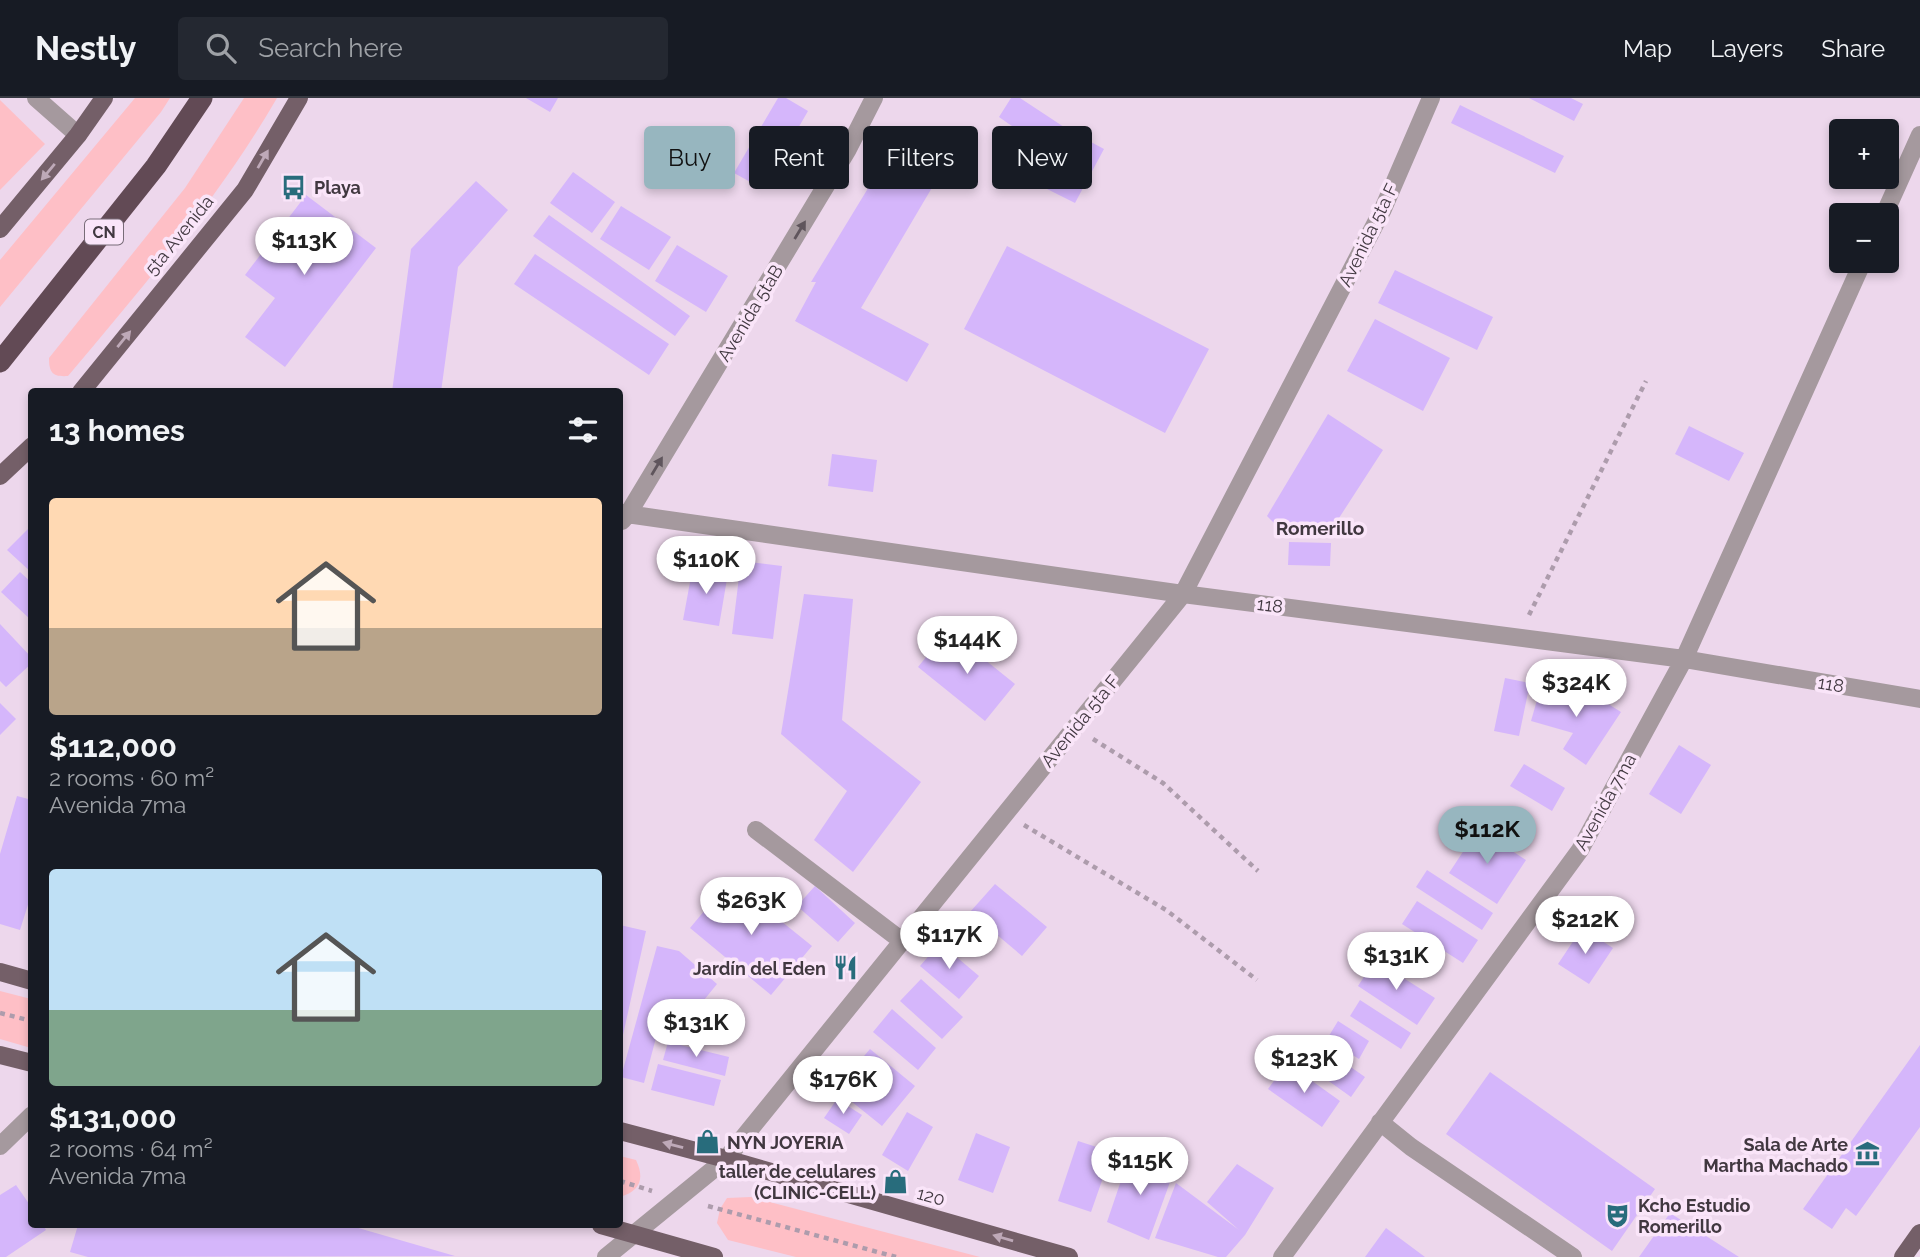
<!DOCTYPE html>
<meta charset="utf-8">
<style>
body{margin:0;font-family:Raleway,sans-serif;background:#242831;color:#f1f3f6;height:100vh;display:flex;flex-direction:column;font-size:26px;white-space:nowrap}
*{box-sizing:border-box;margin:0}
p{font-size:23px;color:#9ea1a6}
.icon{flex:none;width:38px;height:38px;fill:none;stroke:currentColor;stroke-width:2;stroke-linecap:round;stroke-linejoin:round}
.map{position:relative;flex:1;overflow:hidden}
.panel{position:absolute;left:28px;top:290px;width:595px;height:840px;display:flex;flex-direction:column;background:#171b24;border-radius:7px;box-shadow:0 4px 10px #0003}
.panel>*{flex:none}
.guide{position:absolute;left:644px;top:28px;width:665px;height:63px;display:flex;gap:14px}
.controls{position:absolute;left:1829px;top:21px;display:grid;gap:14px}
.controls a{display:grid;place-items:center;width:70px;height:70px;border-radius:7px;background:#171b24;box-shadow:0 4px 10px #0003;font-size:35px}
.price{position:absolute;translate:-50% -60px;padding:0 16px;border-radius:24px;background:#fff;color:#222;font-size:23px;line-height:46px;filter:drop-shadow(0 2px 4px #0008)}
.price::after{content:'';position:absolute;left:50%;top:42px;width:21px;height:16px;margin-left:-10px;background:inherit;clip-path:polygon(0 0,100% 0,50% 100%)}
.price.current{background:#97b6bf;color:#111}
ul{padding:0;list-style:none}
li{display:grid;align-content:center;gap:14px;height:371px;padding:0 21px}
li span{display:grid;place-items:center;height:217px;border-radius:7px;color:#555}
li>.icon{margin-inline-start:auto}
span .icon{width:126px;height:126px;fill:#fffc;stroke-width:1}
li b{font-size:30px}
h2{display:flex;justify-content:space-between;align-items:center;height:84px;padding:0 21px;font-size:30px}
.tag{padding:0 24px;border-radius:7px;background:#171b24;box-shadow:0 4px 10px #0003;font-size:24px;line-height:63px}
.tag.current{background:#97b6bf;color:#111}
header{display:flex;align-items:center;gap:42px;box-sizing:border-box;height:98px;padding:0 35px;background:#171b24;border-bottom:2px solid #363941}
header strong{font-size:33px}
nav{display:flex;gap:38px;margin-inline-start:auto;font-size:24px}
.search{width:490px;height:63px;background:#242831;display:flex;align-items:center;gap:18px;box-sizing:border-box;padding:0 24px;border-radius:7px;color:#9ea1a6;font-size:26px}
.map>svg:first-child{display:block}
.green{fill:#febfc6}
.building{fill:#d5b6fb}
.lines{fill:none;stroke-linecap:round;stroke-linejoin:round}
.path{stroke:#ad9cac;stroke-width:4.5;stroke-dasharray:5 5;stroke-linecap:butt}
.minor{stroke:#a5999e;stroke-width:18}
.major{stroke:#745f68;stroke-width:18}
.highway{stroke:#624a55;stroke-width:21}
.oneway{fill:#bea9b8}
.oneway2{fill:#5f555c}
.labels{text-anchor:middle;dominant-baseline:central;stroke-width:7;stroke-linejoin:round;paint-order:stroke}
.shield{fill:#fae5f9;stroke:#786c78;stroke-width:2}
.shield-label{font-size:16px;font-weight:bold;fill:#413840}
.poi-label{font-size:18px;font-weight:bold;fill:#413840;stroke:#fae5f9;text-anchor:start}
.street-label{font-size:18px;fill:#413840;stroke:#fae5f9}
.neighbourhood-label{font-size:19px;font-weight:bold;fill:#413840;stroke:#fae5f9}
</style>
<header>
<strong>Nestly</strong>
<div class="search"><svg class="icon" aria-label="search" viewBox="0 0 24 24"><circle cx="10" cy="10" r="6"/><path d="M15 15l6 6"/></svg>Search here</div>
<nav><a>Map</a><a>Layers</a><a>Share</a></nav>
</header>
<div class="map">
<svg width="1920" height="1159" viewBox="0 0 1920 1159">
<rect width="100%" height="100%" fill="#edd7ec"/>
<!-- green -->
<path class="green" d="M135,0H170L161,14L0,209V162Z
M244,0H277C219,100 142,190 68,278C53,279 49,275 49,260L185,90Z
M0,2L45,46L0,92Z
M0,893L31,901V950L0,941Z
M620,1058L636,1062C645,1081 640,1093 620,1099Z
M751,1099L980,1159H796L728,1142L717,1125L720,1111L727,1100Z"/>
<!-- building -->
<path class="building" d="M526,0H558L550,14Z
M778,0H786L808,13L763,91L734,75Z
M1011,0H1020L1064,29L1048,53L999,19Z
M1529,0H1571L1583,6L1574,23Z
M1460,7L1564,58L1555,75L1451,25Z
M1076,36L1104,51L1075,105L1047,91Z
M898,41L943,71L861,210L929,246L907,284L795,223L816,184H811Z
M573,74L615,104L592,135L550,105Z
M476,83L508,112L458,169L441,294H392L411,151Z
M306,97L376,150L285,269L245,239L275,200L245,177Z
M621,108L671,139L649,172L600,141Z
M549,117L690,218L675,238L533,138Z
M677,147L728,178L706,214L655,183Z
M1007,148L1209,251L1165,335L964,231Z
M535,156L669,246L649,277L514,186Z
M1395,172L1493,219L1477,252L1378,205Z
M1375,221L1450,260L1423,313L1347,273Z
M1328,316L1383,352L1328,437L1287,438L1267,418Z
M1689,328L1744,355L1729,383L1675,356Z
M832,356L877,362L873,394L828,388Z
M32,427V475L7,452Z
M1289,444L1331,445L1330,468L1288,467Z
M741,463L782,468L773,541L732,536Z
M693,468L728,475L719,528L683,522Z
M20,474L32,485V523L1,494Z
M804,496L853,501L842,622L921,684L853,774L814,742L847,693L781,636Z
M0,526L32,560V565L6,589L0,583Z
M948,532L1015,586L985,623L918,569Z
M1505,580L1530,585L1519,638L1494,633Z
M1541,588L1597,599L1621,614L1586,667L1563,651L1573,635L1531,623Z
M0,605L16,621L0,637Z
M1679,647L1711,667L1681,716L1649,696Z
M1524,666L1565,690L1552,713L1510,688Z
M17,698L32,702V794L20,832L0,826V756Z
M1478,731L1526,762L1497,806L1449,775Z
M1427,772L1493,815L1482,832L1416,789Z
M730,782L812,848L771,897L690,830Z
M995,786L1047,829L1022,858L970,814Z
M815,788L855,825L838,844L797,808Z
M1417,803L1478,842L1463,865L1402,826Z
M620,827L646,833L621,946H620Z
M1582,830L1613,850L1589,886L1558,866Z
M940,845L979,878L959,901L920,868Z
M657,848L679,853L717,886L687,923L685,921L681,940L657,936L644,985L621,979Z
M1375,862L1435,900L1417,927L1358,888Z
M921,881L963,919L942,941L900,903Z
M1360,902L1411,935L1401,951L1350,918Z
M892,911L936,950L918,972L873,934Z
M1338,923L1369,943L1359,961L1327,941Z
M1305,937L1365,979L1351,999L1291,956Z
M668,944L729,959L725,978L663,962Z
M1920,947V1029L1856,1118L1846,1110L1832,1131L1803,1111Z
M870,951L915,988L882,1028L836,991Z
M1287,965L1340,1003L1322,1029L1268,991Z
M658,966L721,982L714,1008L651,992Z
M1490,974L1655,1091L1612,1153L1446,1036Z
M837,1001L862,1017L849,1036L824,1020Z
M907,1014L933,1029L908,1073L882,1057Z
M976,1035L1010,1049L993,1095L958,1082Z
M1078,1043L1112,1054L1091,1114L1058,1103Z
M1129,1059L1174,1073L1149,1142L1107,1124Z
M1237,1066L1274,1090L1245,1137L1226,1159H1218L1155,1140L1176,1085L1239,1132L1207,1104Z
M16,1087L32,1110V1127H43L46,1132L6,1159H0V1097Z
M1670,1115L1739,1159H1639Z
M78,1127H348L455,1158L88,1159L70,1154Z
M1386,1130L1425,1159H1365Z"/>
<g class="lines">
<!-- path -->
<path class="path" d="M1529,517L1646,283
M1093,641L1163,685L1258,773
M1024,727L1166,812L1257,882
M0,915L32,923
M620,1083L652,1093
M708,1108L896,1159"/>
<!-- minor -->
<path class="minor" d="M36,0L78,37
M1884,117L1920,37
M620,415L1183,496L1684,561L1920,601
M622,423L628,416L848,51L874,0
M756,732L902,843
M1380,1024L1411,1049L1573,1159
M0,1048L32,1017
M606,1159L726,1061L1183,496L1383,111L1431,0
M1282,1159L1580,752L1684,561L1863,163"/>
<!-- major -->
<path class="major" d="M0,131L78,37L104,0
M81,294L245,92L299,0
M0,378L32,348
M0,874L32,883
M0,957L32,965
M620,1033L726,1061L1069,1159
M601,1127L714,1159
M1903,1159L1920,1135"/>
<!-- highway -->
<path class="highway" d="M0,264L156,68L202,0"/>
</g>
<!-- one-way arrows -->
<defs><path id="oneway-solid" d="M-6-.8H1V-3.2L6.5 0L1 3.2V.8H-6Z" transform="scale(1.75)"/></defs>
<g class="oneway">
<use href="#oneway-solid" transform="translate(263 61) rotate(-60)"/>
<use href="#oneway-solid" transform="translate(48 74) rotate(130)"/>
<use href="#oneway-solid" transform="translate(124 241) rotate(-51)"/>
<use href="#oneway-solid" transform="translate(673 1047) rotate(-165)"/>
<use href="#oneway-solid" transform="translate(1003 1140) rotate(-164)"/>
</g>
<g class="oneway2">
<use href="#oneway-solid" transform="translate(800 132) rotate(-59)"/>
<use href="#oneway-solid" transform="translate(657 368) rotate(-59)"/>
</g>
<!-- icons -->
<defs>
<symbol id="bus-bare" viewBox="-9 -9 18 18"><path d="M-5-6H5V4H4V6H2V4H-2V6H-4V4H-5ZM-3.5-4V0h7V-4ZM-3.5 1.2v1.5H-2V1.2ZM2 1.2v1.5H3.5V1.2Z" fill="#286c7c" stroke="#fae5f9" stroke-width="2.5" paint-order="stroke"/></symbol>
<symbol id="restaurant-bare" viewBox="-9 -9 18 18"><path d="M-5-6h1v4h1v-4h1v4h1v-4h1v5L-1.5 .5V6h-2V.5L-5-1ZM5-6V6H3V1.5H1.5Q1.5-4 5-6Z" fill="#286c7c" stroke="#fae5f9" stroke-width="2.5" paint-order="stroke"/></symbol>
<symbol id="shop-bare" viewBox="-9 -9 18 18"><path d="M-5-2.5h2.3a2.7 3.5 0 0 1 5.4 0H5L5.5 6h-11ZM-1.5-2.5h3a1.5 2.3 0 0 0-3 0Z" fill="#286c7c" stroke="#fae5f9" stroke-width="2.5" paint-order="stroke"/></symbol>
<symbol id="museum-bare" viewBox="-9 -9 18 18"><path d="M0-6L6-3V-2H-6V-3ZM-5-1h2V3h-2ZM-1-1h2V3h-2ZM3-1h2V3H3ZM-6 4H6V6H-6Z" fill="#286c7c" stroke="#fae5f9" stroke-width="2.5" paint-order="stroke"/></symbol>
<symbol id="theatre-bare" viewBox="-9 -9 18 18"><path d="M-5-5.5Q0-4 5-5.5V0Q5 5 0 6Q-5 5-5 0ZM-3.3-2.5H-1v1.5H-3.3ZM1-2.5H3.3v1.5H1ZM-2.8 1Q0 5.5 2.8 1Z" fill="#286c7c" stroke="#fae5f9" stroke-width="2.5" paint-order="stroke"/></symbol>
</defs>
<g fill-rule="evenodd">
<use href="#bus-bare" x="276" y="72" width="35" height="35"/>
<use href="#restaurant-bare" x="828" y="852" width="35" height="35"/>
<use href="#shop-bare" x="690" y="1026" width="35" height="35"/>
<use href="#museum-bare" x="1850" y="1038" width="35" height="35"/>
<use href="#shop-bare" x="878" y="1066" width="35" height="35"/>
<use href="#theatre-bare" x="1600" y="1100" width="35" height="35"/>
</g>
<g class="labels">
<!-- shield labels -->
<rect class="shield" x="85" y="121.5" width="38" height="25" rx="5"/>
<g class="shield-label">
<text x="104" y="134">CN</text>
</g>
<!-- poi labels -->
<g class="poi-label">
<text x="314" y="89">Playa</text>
<text x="826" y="870" text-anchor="end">Jardín del Eden</text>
<text x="727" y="1044">NYN JOYERIA</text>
<text x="1848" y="1046" text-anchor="end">Sala de Arte<tspan x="1848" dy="21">Martha Machado</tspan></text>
<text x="876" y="1073" text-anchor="end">taller de celulares<tspan x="876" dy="21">(CLINIC-CELL)</tspan></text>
<text x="1638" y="1107">Kcho Estudio<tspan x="1638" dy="21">Romerillo</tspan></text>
</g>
<!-- street labels -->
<g class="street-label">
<text transform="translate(179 137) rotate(-51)">5ta Avenida</text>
<text transform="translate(1368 137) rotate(-64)">Avenida 5ta F</text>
<text transform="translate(750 215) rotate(-59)">Avenida 5taB</text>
<text transform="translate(1270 507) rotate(7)">118</text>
<text transform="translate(1831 586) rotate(10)">118</text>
<text transform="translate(1080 623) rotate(-51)">Avenida 5ta F</text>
<text transform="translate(1605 704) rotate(-61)">Avenida 7ma</text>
<text transform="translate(931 1098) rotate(16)">120</text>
</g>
<!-- neighbourhood labels -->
<g class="neighbourhood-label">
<text x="1320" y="430">Romerillo</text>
</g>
</g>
</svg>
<div class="controls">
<a>+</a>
<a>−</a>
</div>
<b class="price" style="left:304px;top:179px">$113K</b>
<b class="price" style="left:706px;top:498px">$110K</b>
<b class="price" style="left:967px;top:578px">$144K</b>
<b class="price" style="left:1576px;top:621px">$324K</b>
<b class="price current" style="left:1487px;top:768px">$112K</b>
<b class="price" style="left:751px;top:839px">$263K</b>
<b class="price" style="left:1585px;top:858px">$212K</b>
<b class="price" style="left:949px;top:873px">$117K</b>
<b class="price" style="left:1396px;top:894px">$131K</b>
<b class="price" style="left:696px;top:961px">$131K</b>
<b class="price" style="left:1304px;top:997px">$123K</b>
<b class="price" style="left:843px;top:1018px">$176K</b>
<b class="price" style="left:1140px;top:1099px">$115K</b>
<div class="guide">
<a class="tag current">Buy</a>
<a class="tag">Rent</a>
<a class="tag">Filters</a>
<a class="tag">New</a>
</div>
<section class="panel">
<h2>13 homes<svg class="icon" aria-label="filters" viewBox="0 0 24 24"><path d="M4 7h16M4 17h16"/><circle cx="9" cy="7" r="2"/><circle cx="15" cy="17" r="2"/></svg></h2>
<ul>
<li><span style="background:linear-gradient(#ffd9b3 60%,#b9a48a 0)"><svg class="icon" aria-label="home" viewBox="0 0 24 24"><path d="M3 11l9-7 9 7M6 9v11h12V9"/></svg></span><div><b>$112,000</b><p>2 rooms · 60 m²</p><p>Avenida 7ma</p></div></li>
<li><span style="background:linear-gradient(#bfe0f5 65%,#7fa58c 0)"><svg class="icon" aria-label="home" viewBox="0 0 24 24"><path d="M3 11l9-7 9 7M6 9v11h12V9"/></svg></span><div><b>$131,000</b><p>2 rooms · 64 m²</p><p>Avenida 7ma</p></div></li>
</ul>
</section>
</div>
